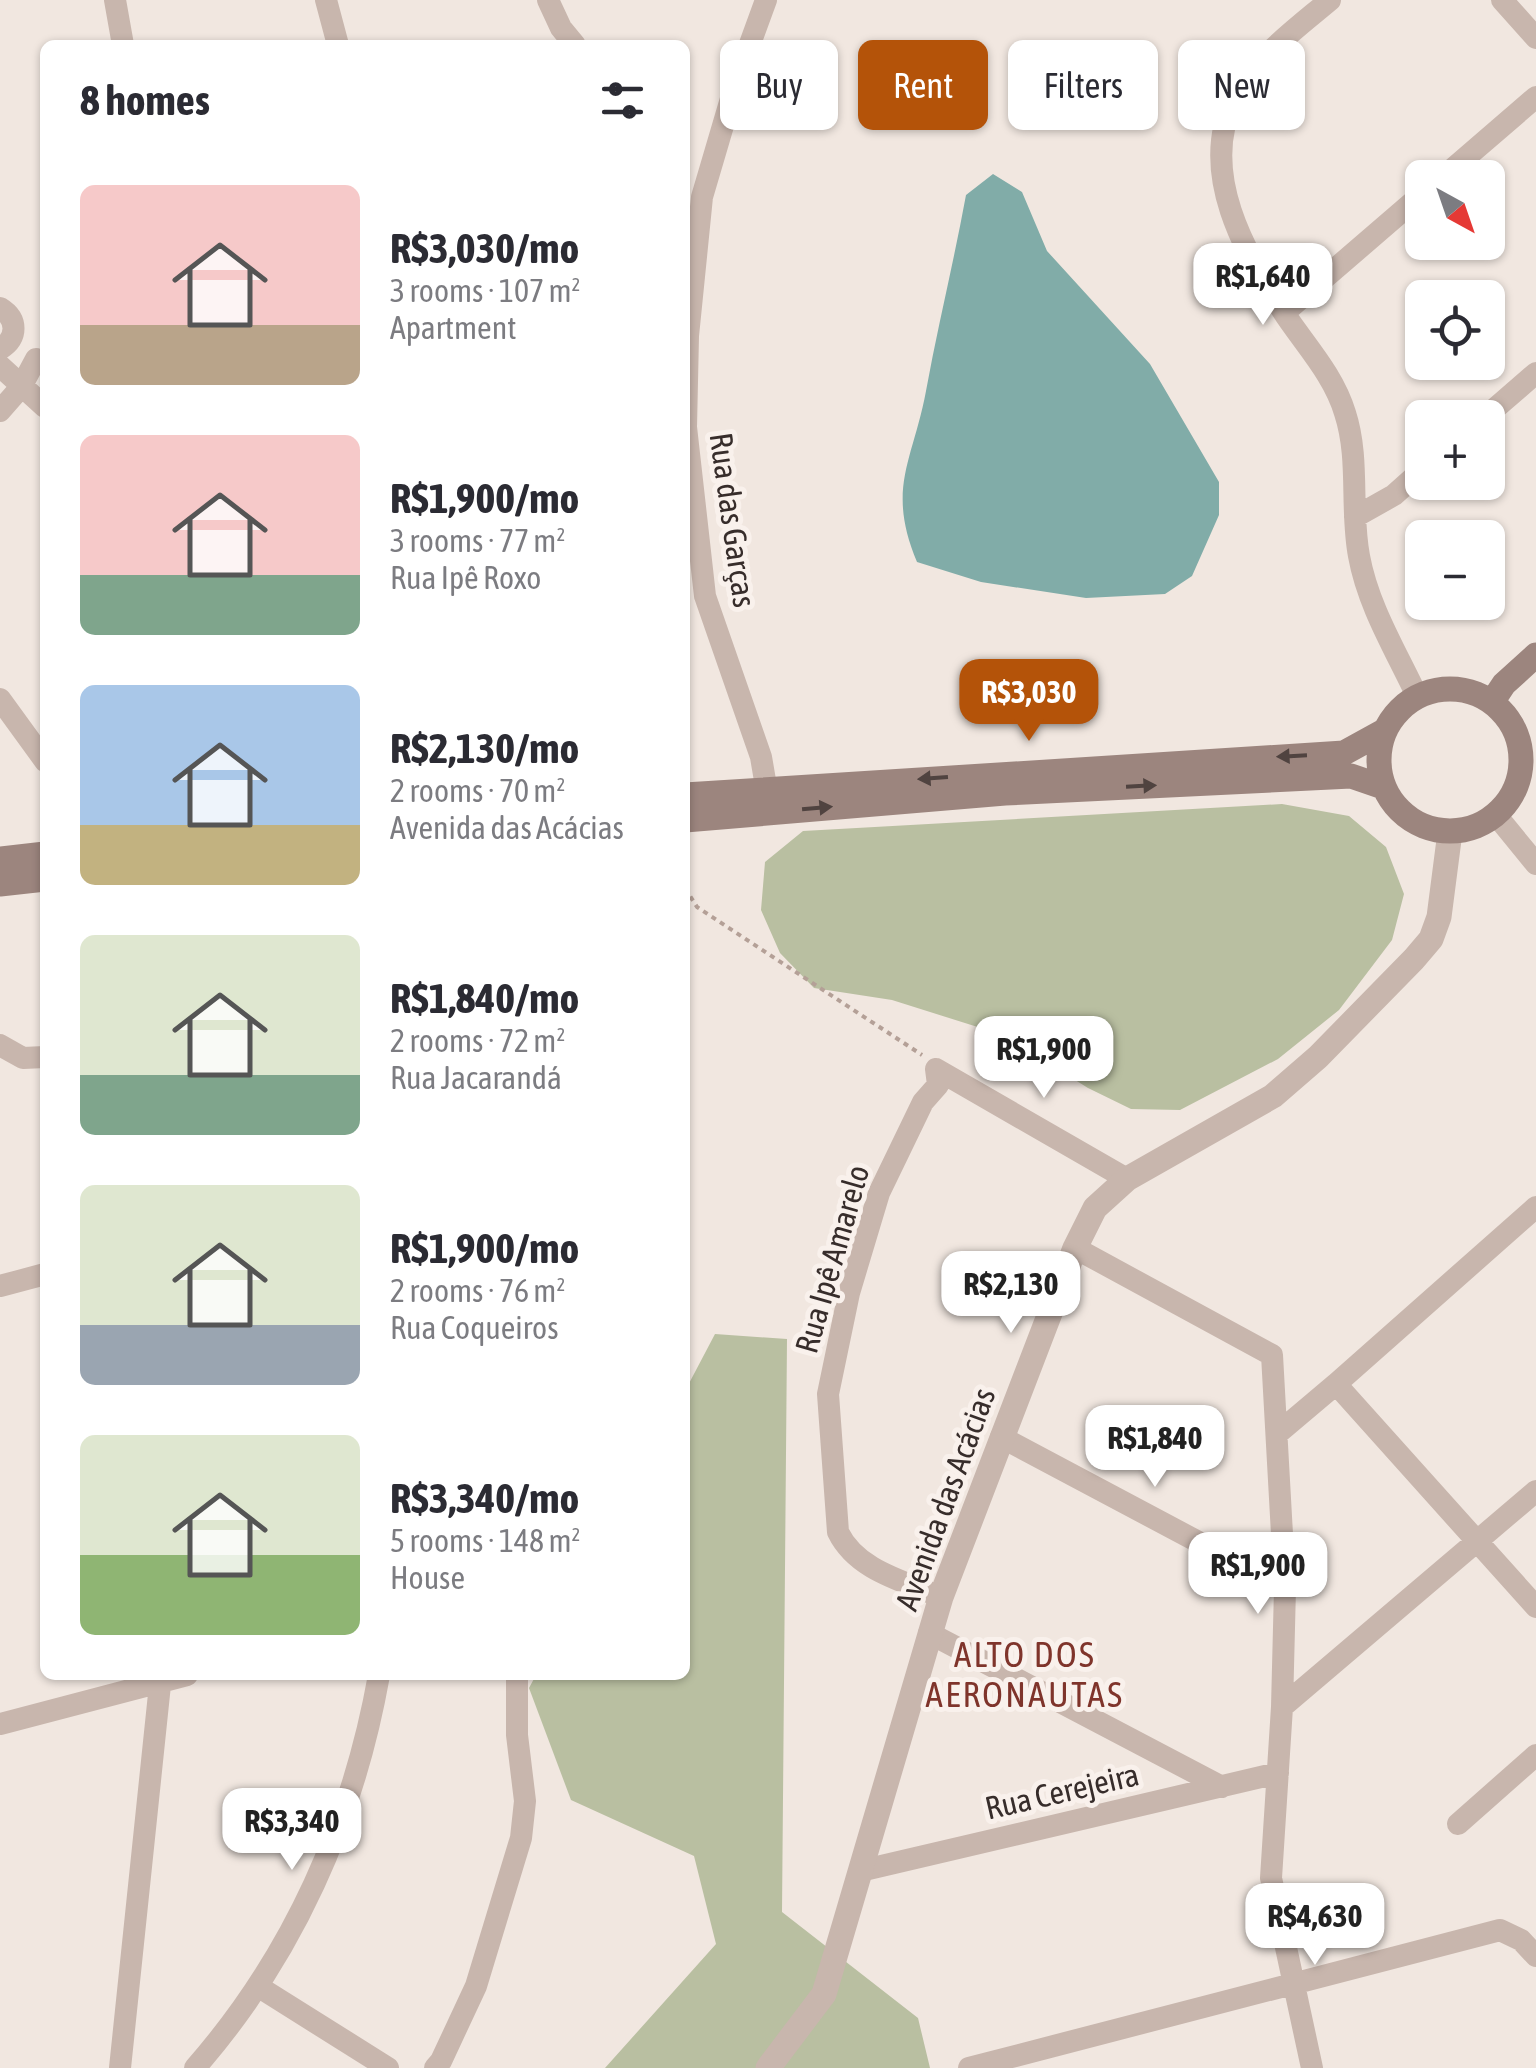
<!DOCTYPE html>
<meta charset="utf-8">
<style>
body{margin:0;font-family:"Asap Condensed",sans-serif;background:#f2f2f3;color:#2b2b33;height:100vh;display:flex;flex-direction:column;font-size:38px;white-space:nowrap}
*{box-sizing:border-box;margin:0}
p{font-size:32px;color:#7c7c81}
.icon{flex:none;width:55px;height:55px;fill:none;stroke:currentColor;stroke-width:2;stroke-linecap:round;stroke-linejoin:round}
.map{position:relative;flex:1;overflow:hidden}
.side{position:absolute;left:40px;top:40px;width:650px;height:1640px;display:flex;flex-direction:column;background:#fff;border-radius:15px;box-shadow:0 2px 8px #0004}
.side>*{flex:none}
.banner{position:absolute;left:720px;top:40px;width:665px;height:90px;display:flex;gap:20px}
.needle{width:65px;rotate:140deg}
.fabs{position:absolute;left:1405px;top:160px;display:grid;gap:20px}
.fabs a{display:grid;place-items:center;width:100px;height:100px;border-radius:15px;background:#fff;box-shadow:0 2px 8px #0004;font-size:50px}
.price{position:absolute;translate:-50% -85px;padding:0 22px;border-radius:20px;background:#fff;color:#222;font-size:32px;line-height:65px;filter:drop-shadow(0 2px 5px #0008)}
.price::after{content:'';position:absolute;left:50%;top:60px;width:30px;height:22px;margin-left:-15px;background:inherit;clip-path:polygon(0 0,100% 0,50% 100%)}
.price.current{background:#b45309;color:#fff}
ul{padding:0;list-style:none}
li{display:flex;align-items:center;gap:30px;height:250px;padding:0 40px}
li span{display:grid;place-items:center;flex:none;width:280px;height:200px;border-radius:15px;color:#555}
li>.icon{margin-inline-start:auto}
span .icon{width:120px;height:120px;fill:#fffc;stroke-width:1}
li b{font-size:42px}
h2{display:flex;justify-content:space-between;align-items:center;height:120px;padding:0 40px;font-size:42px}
.tag{padding:0 35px;border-radius:15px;background:#fff;box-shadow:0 2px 8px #0004;font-size:35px;line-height:90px}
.tag.current{background:#b45309;color:#fff}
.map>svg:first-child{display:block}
.green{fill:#b9bfa1}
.water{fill:#81aca8}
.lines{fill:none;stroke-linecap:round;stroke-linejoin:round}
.path{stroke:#b4a097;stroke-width:4;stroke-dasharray:5 5;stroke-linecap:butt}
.minor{stroke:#c8b6ad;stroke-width:22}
.tertiary{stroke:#c8b6ad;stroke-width:25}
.secondary{stroke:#9c857e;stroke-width:25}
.oneway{fill:#504340}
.labels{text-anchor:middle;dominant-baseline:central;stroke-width:10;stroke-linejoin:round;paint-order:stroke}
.street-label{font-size:32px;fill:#372d2b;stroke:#f9f1ec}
.neighbourhood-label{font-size:35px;letter-spacing:2.5px;fill:#7f342b;stroke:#f9f1ec}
</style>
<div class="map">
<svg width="1536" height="2068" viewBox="0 0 1536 2068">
<rect width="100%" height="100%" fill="#f1e7e0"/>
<!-- green -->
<path class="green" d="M1282,804L1349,816L1386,847L1404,894L1392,940L1339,1010L1278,1059L1180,1110L1131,1109L1088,1088L1003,1035L892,1000L814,988L780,953L761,910L765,862L803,831Z
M715,1334L787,1339L782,1912L918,2018L930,2068H605L716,1944L694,1856L571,1800L529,1688L536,1675H685V1391Z"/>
<!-- water -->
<path class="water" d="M993,174L1022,192L1047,251L1150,364L1219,482V515L1192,576L1165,594L1086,598L981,582L917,562C886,488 913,461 926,391C938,325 954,261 966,195Z"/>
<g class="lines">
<!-- path -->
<path class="path" d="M685,888L697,907L922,1055"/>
<!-- minor -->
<path class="minor" d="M115,0L123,45
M326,0L338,45
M548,0L561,28L575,45
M766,0L735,85L702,197L688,336L686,427L705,596L761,757L769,804
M1330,0C1298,27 1254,59 1235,97C1197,172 1245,253 1286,316C1307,347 1334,376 1345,413C1360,459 1350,509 1359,556C1368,606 1396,651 1417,696
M1502,0L1536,38
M1442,178L1536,97
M0,308C18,319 18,338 0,349
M1284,313L1422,194
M0,366L45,407
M0,411L21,387L36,359
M1484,418L1536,373
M1355,517L1394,495L1422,470
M0,699L45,761
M1496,815L1536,864
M0,1045L23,1058L45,1057
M936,1069L938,1085L923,1102L879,1193L849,1293L828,1394L838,1532C857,1571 904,1581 941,1597
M936,1069L1127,1179
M1075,1248L1272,1355L1285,1588L1282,1707L1271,1878L1312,2068
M0,1286L45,1274
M1336,1384L1536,1207
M1278,1433L1336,1384L1536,1607
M1001,1437L1285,1588
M929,1633L1222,1787
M1282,1707L1536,1491
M0,1724L187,1675
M1458,1824L1536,1755
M860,1871L1278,1773
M259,1987L388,2068
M120,2068L161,1675
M195,2068C293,1956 353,1821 379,1675
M435,2068L441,2061L476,1986L521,1838L525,1801L517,1735V1675
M969,2068L1500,1930L1521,1940L1536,1956"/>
<!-- tertiary -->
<path class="tertiary" d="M768,2068L824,1994L941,1597L1075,1248L1095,1208L1127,1179L1273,1096L1318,1057L1414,959L1431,939L1439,917L1450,832"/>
<!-- secondary -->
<path class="secondary" d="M1379 760a71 71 0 1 1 142 0a71 71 0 1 1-142 0Z
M1492,702L1504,684L1536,655
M685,795L1344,753L1384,731
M685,820L1005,793L1351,776L1383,787
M0,859L45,854
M0,884L45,879"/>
</g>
<!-- one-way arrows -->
<defs><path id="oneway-solid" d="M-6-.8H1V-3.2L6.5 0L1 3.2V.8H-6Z" transform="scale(2.5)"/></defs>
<g class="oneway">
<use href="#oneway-solid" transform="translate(1292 756) rotate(177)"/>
<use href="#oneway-solid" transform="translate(933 778) rotate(176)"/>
<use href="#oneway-solid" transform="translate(1141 786) rotate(-3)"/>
<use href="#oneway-solid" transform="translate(817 808) rotate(-5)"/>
</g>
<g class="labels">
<!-- street labels -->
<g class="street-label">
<text transform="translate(733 520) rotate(82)">Rua das Garças</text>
<text transform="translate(832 1259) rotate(-74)">Rua Ipê Amarelo</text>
<text transform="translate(945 1499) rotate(-70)">Avenida das Acácias</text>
<text transform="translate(1062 1791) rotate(-13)">Rua Cerejeira</text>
</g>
<!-- neighbourhood labels -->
<g class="neighbourhood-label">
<text x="1025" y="1654">ALTO DOS<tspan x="1025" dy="40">AERONAUTAS</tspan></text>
</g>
</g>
</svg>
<div class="fabs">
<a><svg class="needle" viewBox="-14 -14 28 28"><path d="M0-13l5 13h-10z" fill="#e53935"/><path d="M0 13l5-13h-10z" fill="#7c7c81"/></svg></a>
<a><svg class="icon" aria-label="locate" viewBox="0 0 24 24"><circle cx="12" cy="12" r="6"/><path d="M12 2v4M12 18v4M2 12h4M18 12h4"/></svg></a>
<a>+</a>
<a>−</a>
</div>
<b class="price" style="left:1263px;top:328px">R$1,640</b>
<b class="price current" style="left:1029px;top:744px">R$3,030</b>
<b class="price" style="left:1044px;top:1101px">R$1,900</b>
<b class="price" style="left:1011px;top:1336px">R$2,130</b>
<b class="price" style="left:1155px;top:1490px">R$1,840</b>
<b class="price" style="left:1258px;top:1617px">R$1,900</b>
<b class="price" style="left:292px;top:1873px">R$3,340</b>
<b class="price" style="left:1315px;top:1968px">R$4,630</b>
<div class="banner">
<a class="tag">Buy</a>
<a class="tag current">Rent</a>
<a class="tag">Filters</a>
<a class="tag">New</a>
</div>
<section class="side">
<h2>8 homes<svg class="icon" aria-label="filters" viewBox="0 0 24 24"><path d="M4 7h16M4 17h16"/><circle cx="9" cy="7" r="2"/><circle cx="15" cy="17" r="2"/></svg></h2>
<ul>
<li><span style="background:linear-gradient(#f6c9c9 70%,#b9a48a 0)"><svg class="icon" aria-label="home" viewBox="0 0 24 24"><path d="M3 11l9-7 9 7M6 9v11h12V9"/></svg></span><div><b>R$3,030/mo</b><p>3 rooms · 107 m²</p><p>Apartment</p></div></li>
<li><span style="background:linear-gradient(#f6c9c9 70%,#7fa58c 0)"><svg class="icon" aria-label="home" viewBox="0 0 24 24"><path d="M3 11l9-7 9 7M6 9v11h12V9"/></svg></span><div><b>R$1,900/mo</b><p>3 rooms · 77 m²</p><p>Rua Ipê Roxo</p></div></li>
<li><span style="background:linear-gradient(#a9c7e8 70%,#c2b280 0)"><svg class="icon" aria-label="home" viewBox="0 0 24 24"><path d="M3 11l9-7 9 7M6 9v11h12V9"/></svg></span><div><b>R$2,130/mo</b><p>2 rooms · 70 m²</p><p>Avenida das Acácias</p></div></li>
<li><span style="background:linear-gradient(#dfe7d0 70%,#7fa58c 0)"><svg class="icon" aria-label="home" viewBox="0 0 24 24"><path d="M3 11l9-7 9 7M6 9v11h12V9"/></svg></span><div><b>R$1,840/mo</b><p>2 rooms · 72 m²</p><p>Rua Jacarandá</p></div></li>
<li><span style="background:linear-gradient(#dfe7d0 70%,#9aa5b1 0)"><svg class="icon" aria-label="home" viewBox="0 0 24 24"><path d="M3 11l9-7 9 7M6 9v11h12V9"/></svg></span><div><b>R$1,900/mo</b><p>2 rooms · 76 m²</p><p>Rua Coqueiros</p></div></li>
<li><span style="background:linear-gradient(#dfe7d0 60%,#8fb573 0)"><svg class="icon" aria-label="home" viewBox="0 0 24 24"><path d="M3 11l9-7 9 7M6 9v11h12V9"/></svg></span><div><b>R$3,340/mo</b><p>5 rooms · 148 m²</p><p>House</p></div></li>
</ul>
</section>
</div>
